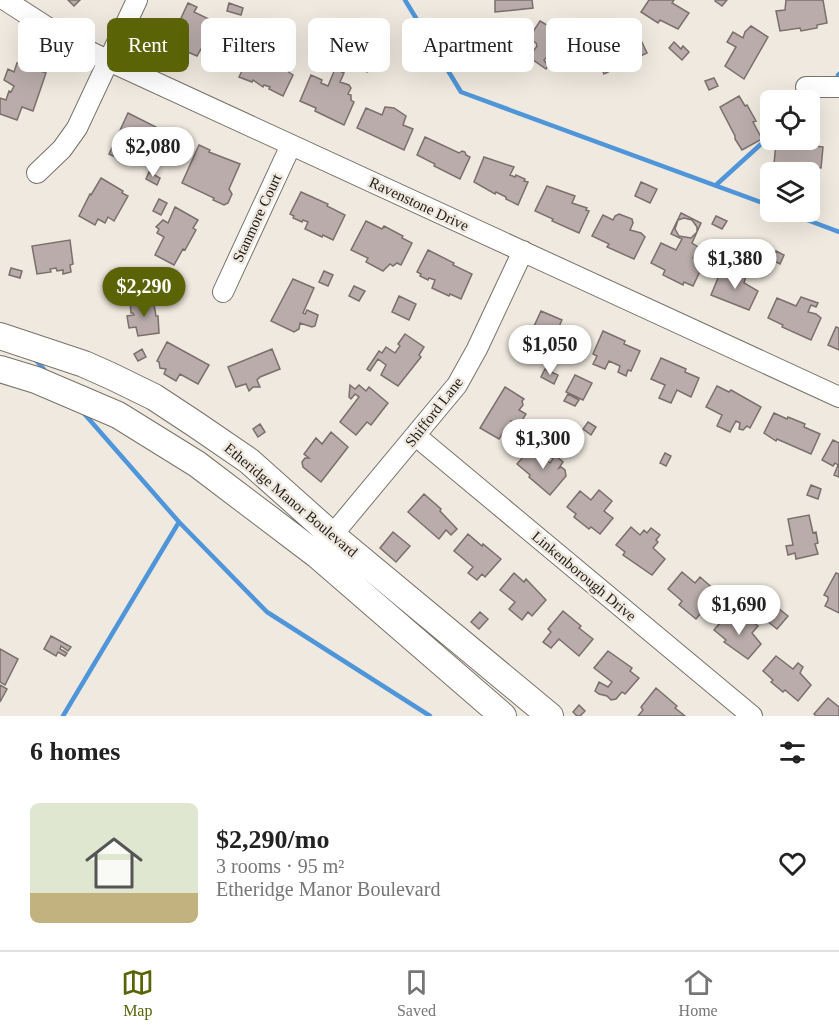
<!DOCTYPE html>
<meta charset="utf-8">
<style>
body{margin:0;font-family:Georgia,serif;background:#f6f6f6;color:#222;height:100vh;display:flex;flex-direction:column;font-size:22px;white-space:nowrap}
*{box-sizing:border-box;margin:0}
p{font-size:20px;color:#767676}
.icon{flex:none;width:33px;height:33px;fill:none;stroke:currentColor;stroke-width:2;stroke-linecap:round;stroke-linejoin:round}
.map{position:relative;height:716px;overflow:hidden}
.sheet{display:flex;flex-direction:column;background:#fff;flex:1}
.sheet>*{flex:none}
.guide{position:absolute;left:18px;top:18px;width:804px;height:54px;display:flex;gap:12px}
.controls{position:absolute;left:760px;top:90px;display:grid;gap:12px}
.controls a{display:grid;place-items:center;width:60px;height:60px;border-radius:9px;background:#fff;box-shadow:0 6px 24px #0002;font-size:30px}
.price{position:absolute;translate:-50% -51px;padding:0 14px;border-radius:21px;background:#fff;color:#222;font-size:20px;line-height:39px;filter:drop-shadow(0 2px 3px #0008)}
.price::after{content:'';position:absolute;left:50%;top:36px;width:18px;height:14px;margin-left:-9px;background:inherit;clip-path:polygon(0 0,100% 0,50% 100%)}
.price.current{background:#5a6406;color:#fff}
ul{padding:0;list-style:none}
li{display:flex;align-items:center;gap:18px;height:150px;padding:0 30px}
li+li{border-top:2px solid #e0e0e0}
li span{display:grid;place-items:center;flex:none;width:168px;height:120px;border-radius:9px;color:#555}
li>.icon{margin-inline-start:auto}
span .icon{width:72px;height:72px;fill:#fffc;stroke-width:1}
li b{font-size:26px}
h2{display:flex;justify-content:space-between;align-items:center;height:72px;padding:0 30px;font-size:26px}
.tag{padding:0 21px;border-radius:9px;background:#fff;box-shadow:0 6px 24px #0002;font-size:21px;line-height:54px}
.tag.current{background:#5a6406;color:#fff}
.tab-bar{display:flex;justify-content:space-around;align-items:center;height:84px;border-top:2px solid #e0e0e0;background:#fff;font-size:16px;color:#767676}
.tab-bar a{display:grid;justify-items:center;gap:3px}
.tab-bar .current{color:#5a6406}
.map>svg:first-child{display:block}
.lines{fill:none;stroke-linecap:round;stroke-linejoin:round}
.stream{stroke:#4e95d9;stroke-width:4.5}
.building{fill:#b9acaa;stroke:#7b6f6c;stroke-width:1.5;fill-rule:evenodd}
.minor-casing{stroke:#78736a;stroke-width:22}
.major-casing{stroke:#78736a;stroke-width:28}
.minor{stroke:#fff;stroke-width:20}
.major{stroke:#fff;stroke-width:26}
.labels{text-anchor:middle;dominant-baseline:central;stroke-width:5;stroke-linejoin:round;paint-order:stroke}
.street-label{font-size:15px;fill:#1e1c18;stroke:#efe9df}
</style>
<div class="map">
<svg width="839" height="716" viewBox="0 0 839 716">
<rect width="100%" height="100%" fill="#efe9df"/>
<g class="lines">
<!-- stream -->
<path class="stream" d="M405,0L461,92L771,206
M838,75L839,74
M716,185L771,135
M786,212L839,232
M34,358L48,374
M81,410L179,522L267,612L430,716
M63,716L179,522"/>
</g>
<!-- building -->
<path class="building" d="M68,0H80L74,6Z
M495,0H532L533,8L495,12Z
M649,0H674L672,3L689,13L678,29L660,20L658,23L641,12Z
M716,0H727L722,6L715,1Z
M786,0H823L827,23L817,25V28L801,31L800,28L780,31L776,11L785,10Z
M188,3L197,7L194,12L213,21L209,28L217,32L209,53L201,49L197,56L169,44Z
M229,3L243,8L241,15L227,11Z
M540,21L572,40L560,58L555,55L552,59L546,58L544,60L548,66L546,69L529,57L537,46L536,43L529,38Z
M751,26L768,37L744,79L725,66L736,47L727,42L733,32L743,38L745,32Z
M344,36L352,39L347,49L339,45Z
M639,36L647,53L604,74L596,56L611,48L610,45L626,38L628,42Z
M674,42L681,49L683,46L689,52L682,60L669,48Z
M454,45L463,51L459,57L450,51Z
M254,46L277,58L273,66L281,70L284,69L293,75L283,96L269,89L270,87L264,85L263,87L253,80L252,82L239,77Z
M361,49L375,56L367,72L354,65Z
M17,63L46,73L33,111L22,107L17,120L0,114V98L6,100L9,91L11,92L14,86L4,80L8,69L14,72Z
M335,69L344,73L340,82L349,85L351,88L348,94L351,95V100L354,102L344,125L315,111L316,108L300,101L311,75L322,80L321,83L328,86Z
M714,78L718,86L709,90L705,81Z
M739,96L745,106L747,105L756,121L753,122L762,139L742,150L735,139V136L720,107Z
M385,107L394,108L406,116L403,125L413,129L404,150L357,128L366,108L382,115Z
M128,113L156,127L146,147L143,146L137,163L119,155L118,158L109,154Z
M425,137L459,153L462,151L465,152L466,155L470,157L460,179L434,166L435,164L417,155Z
M795,141L814,143L813,146L823,147L821,168L801,166V172H790L791,167L774,164L776,143L795,144Z
M199,145L210,150L209,152L240,164L229,189L232,194L228,203L224,205L213,200L214,198L182,183Z
M484,157L514,167L510,175L515,177L516,175L525,179L524,181L528,182L518,205L506,199V197L496,192L495,194L474,182Z
M149,172L160,178L157,185L146,179Z
M101,178L123,191L122,193L128,196L114,221L108,217L105,223L98,219L95,225L79,216L90,194L91,195Z
M641,182L657,189L650,203L635,196Z
M547,186L575,196L572,203L587,208L586,210L589,211L579,233L552,221L553,219L535,211Z
M301,192L328,204L327,206L345,215L333,240L323,235L322,237L305,229L308,222L303,220L302,222L293,218L294,216L290,214Z
M159,199L167,203L161,215L153,211Z
M175,207L198,220L193,228L196,230L185,250L183,249L174,265L155,255L164,237L157,233L159,229L156,227L163,220L168,223Z
M681,213L701,223L692,243L698,247L693,258L697,257L704,263L693,286L684,282L683,285L663,275L665,270L651,263L661,243L676,250L682,239L671,234ZM684,218L692,220L697,227V232L691,238L679,236L675,229L678,220Z
M619,214L632,219L633,223L630,230L641,233L645,237L634,259L607,247L609,244L592,236L603,215L613,220L615,216Z
M716,216L727,221L722,229L712,224Z
M366,221L382,229L384,226L403,236L402,238L412,243L401,265L397,263L393,266L390,264L383,271L366,262L368,258L351,250Z
M70,240L73,264L70,265L71,272L63,274V270L57,271L56,268L50,269L51,272L37,274L32,246Z
M428,250L454,263L453,265L472,274L461,299L450,294L449,296L432,288L435,280L429,278L428,280L420,276L421,274L417,272Z
M776,251L784,255L780,264L772,260Z
M11,268L22,271L20,278L9,275Z
M324,271L333,275L328,286L319,282Z
M733,271L746,276L744,283L758,291L749,310L711,295L720,273L730,277Z
M293,279L314,288L303,313L305,314L307,310L318,315L315,326L312,327L300,323L299,329L294,332L271,321Z
M354,286L365,291L359,301L349,296Z
M399,296L416,304L409,320L392,312Z
M801,297L818,303L816,307L811,305L808,312L816,314L821,318L811,340L782,327L783,325L768,318L777,298L796,306Z
M153,299L156,316H158L159,333L138,336L136,327L129,328L127,316L134,315L133,313H131L130,302Z
M541,311L562,320L558,329L566,332L561,342L556,340L554,345L551,344L544,360L525,352L532,336L530,335Z
M836,327L839,328V350L828,345Z
M603,331L625,341L624,344L640,351L631,371L628,370L626,376L618,372L620,366L609,361L605,369L593,364L597,356L593,354Z
M405,334L424,347L419,355L421,357L398,386L381,375L386,365L378,359L370,371L367,369L379,351L382,353L386,347L395,353L400,346L398,344Z
M167,342L209,365L198,384L180,374L176,381L164,374L166,369L160,368L159,362L157,361Z
M142,349L146,357L138,361L134,354Z
M272,349L280,369L260,377L257,380L260,387H253L249,391L246,384L236,387L228,367Z
M661,358L686,369L685,372L699,378L691,397L677,390L671,403L659,398L665,385L651,379Z
M545,369L558,375L554,384L541,377Z
M575,375L592,383L583,400L566,392Z
M350,385L355,389L359,385L366,391L369,387L388,403L371,425L367,422L356,435L340,422L359,397L355,394L351,399L349,397Z
M717,386L729,392L731,390L761,407L750,428L747,426L743,430L739,429L740,423L736,421L730,432L717,426L722,415L706,407Z
M505,387L524,399L522,401L523,405L519,410L526,414L519,425L511,421L499,439L480,428Z
M568,394L579,400L575,406L564,401Z
M774,413L787,419L788,417L805,424L804,427L820,434L811,454L777,439L776,441L764,433Z
M588,422L596,427L591,435L583,429Z
M260,424L265,432L258,437L253,429Z
M331,432L348,447L321,482L303,467L302,462L305,458H309L304,454L316,438L322,444Z
M833,440L839,443V477L834,475L838,465L835,463L833,466L822,460Z
M532,447L550,463L553,459L550,456L555,455L563,462L559,468L561,467L565,470L566,476L550,495L529,477L530,475L517,464Z
M665,453L671,456L666,466L660,463Z
M811,485L821,489L818,499L807,495Z
M599,490L612,501L604,511L613,518L600,534L591,527L589,529L574,517L576,514L567,507L580,491L591,500Z
M424,494L441,509L440,511L457,529L451,535L446,530L439,539L408,512Z
M809,515L813,533L816,532L818,543L815,544L818,554L796,559L795,553L788,555L786,546L793,545L788,519Z
M631,527L640,535L644,530L647,533L651,528L660,535L656,540L658,542L653,548L665,559L652,575L623,555L625,552L616,545Z
M393,532L410,546L396,562L380,548Z
M468,534L482,546L483,544L501,559L485,577L482,574L477,580L468,573L473,567L454,551Z
M682,572L695,583L700,577L716,591V595L696,619L679,605L682,601L668,589Z
M514,573L524,582L526,579L546,600L532,616L528,612L522,620L509,609L515,602L500,590Z
M836,573L839,574V613L825,606L828,600V597L824,595Z
M778,608L788,616L777,629L767,621Z
M563,611L581,626L579,628L593,639L579,656L559,639L551,648L543,642L551,632L548,629Z
M480,612L488,619L479,629L471,622Z
M727,615L742,628L749,619L758,626L752,633L761,644L748,659L724,642L726,640L714,630Z
M51,636L71,647L68,651L61,646L60,649L67,653L65,656L58,652L56,656L44,649Z
M0,649L18,659L5,685L0,682Z
M608,651L632,668L630,671L639,678L625,694L622,692L616,699L611,700L607,696L599,694L595,691L599,682L608,687L612,682L594,668Z
M776,656L793,669L798,663L803,667L800,673L811,685L798,701L785,690L783,692L771,682L773,680L763,671Z
M0,685L7,689L0,702Z
M656,688L677,706L675,708L685,716H638L643,710L641,707Z
M828,698L839,707V716H816L814,714Z
M579,705L585,711L580,716H577L573,712Z"/>
<g class="lines">
<defs>
<path id="minor" d="M5,0L70,42L109,61L839,397
M806,87H839
M37,173L62,149L77,128L137,0
M223,292L291,145
M416,436L752,716
M324,545L457,385L477,349L523,251"/>
<path id="major" d="M0,336L84,364L111,376L154,397L195,424L249,461L332,535L550,716
M0,369L36,380L118,415L197,464L317,555L503,716"/>
</defs>
<!-- minor casing -->
<use href="#minor" class="minor-casing"/>
<!-- major casing -->
<use href="#major" class="major-casing"/>
<!-- minor -->
<use href="#minor" class="minor"/>
<!-- major -->
<use href="#major" class="major"/>
</g>
<g class="labels">
<!-- street labels -->
<g class="street-label">
<text transform="translate(419 204) rotate(25)">Ravenstone Drive</text>
<text transform="translate(257 218) rotate(-65)">Stanmore Court</text>
<text transform="translate(434 412) rotate(-52)">Shifford Lane</text>
<text transform="translate(291 500) rotate(40)">Etheridge Manor Boulevard</text>
<text transform="translate(584 576) rotate(40)">Linkenborough Drive</text>
</g>
</g>
</svg>
<div class="controls">
<a><svg class="icon" aria-label="locate" viewBox="0 0 24 24"><circle cx="12" cy="12" r="6"/><path d="M12 2v4M12 18v4M2 12h4M18 12h4"/></svg></a>
<a><svg class="icon" aria-label="layers" viewBox="0 0 24 24"><path d="M12 4l9 5-9 5-9-5zM3 14l9 5 9-5"/></svg></a>
</div>
<b class="price" style="left:153px;top:178px">$2,080</b>
<b class="price" style="left:735px;top:290px">$1,380</b>
<b class="price current" style="left:144px;top:318px">$2,290</b>
<b class="price" style="left:550px;top:376px">$1,050</b>
<b class="price" style="left:543px;top:470px">$1,300</b>
<b class="price" style="left:739px;top:636px">$1,690</b>
<div class="guide">
<a class="tag">Buy</a>
<a class="tag current">Rent</a>
<a class="tag">Filters</a>
<a class="tag">New</a>
<a class="tag">Apartment</a>
<a class="tag">House</a>
</div>
</div>
<section class="sheet">
<h2>6 homes<svg class="icon" aria-label="filters" viewBox="0 0 24 24"><path d="M4 7h16M4 17h16"/><circle cx="9" cy="7" r="2"/><circle cx="15" cy="17" r="2"/></svg></h2>
<ul>
<li><span style="background:linear-gradient(#dfe7d0 75%,#c2b280 0)"><svg class="icon" aria-label="home" viewBox="0 0 24 24"><path d="M3 11l9-7 9 7M6 9v11h12V9"/></svg></span><div><b>$2,290/mo</b><p>3 rooms · 95 m²</p><p>Etheridge Manor Boulevard</p></div><svg class="icon" aria-label="heart" viewBox="0 0 24 24"><path d="M12 20l-8-8c-3-5 5-10 8-4 3-6 11-1 8 4z"/></svg></li>
</ul>
</section>
<nav class="tab-bar">
<a class="current"><svg class="icon" aria-label="map" viewBox="0 0 24 24"><path d="M3 6l6-2 6 2 6-2v14l-6 2-6-2-6 2zM9 4v14M15 6v14"/></svg>Map</a>
<a><svg class="icon" aria-label="saved" viewBox="0 0 24 24"><path d="M7 4h10v16l-5-4-5 4z"/></svg>Saved</a>
<a><svg class="icon" aria-label="home" viewBox="0 0 24 24"><path d="M3 11l9-7 9 7M6 9v11h12V9"/></svg>Home</a>
</nav>
